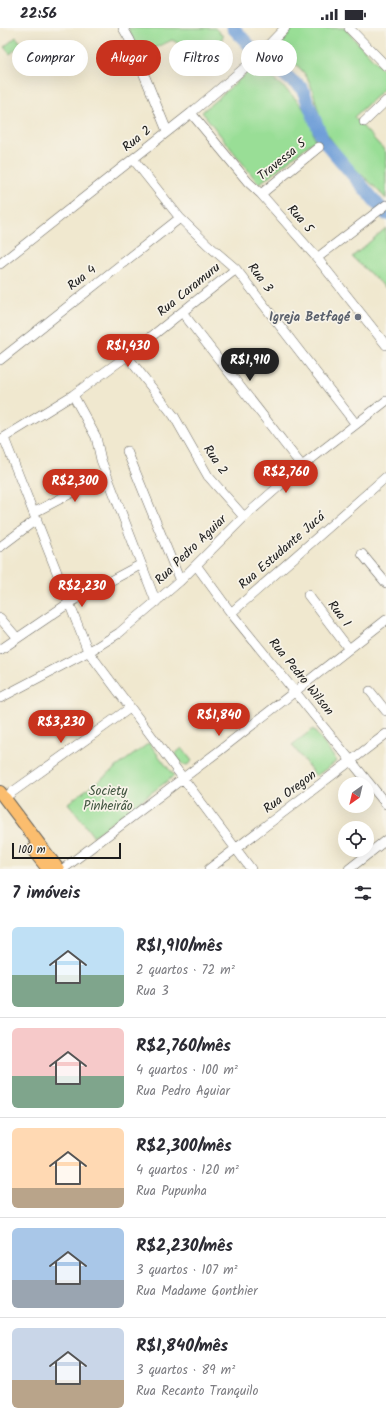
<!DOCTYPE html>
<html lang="pt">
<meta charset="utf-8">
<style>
body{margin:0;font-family:Kalam,sans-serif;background:#f2f2f3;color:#2b2b33;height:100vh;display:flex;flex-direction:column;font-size:15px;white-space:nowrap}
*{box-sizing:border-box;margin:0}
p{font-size:13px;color:#7c7c81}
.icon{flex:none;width:22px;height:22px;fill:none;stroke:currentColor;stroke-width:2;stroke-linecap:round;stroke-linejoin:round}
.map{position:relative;height:841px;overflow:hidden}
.panel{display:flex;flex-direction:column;background:#fff;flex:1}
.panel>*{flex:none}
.hud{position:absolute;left:12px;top:12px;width:362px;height:36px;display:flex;gap:8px}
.needle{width:26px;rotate:214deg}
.fabs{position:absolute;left:338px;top:749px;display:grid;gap:8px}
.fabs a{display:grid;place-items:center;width:36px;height:36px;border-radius:50%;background:#fff;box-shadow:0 4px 16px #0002;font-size:20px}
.scale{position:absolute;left:12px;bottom:10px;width:109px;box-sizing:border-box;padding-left:4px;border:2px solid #1c1c1c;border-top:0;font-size:11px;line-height:14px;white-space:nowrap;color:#1c1c1c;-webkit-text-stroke:3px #f7f3e8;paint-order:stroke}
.price{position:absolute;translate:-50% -34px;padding:0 9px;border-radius:14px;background:#c8321e;color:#fff;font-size:13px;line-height:26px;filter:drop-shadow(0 1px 2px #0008)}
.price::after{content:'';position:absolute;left:50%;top:24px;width:12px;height:9px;margin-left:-6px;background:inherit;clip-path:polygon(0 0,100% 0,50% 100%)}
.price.on{background:#222;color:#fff}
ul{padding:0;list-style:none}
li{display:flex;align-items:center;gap:12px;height:100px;padding:0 12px}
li+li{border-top:1px solid #e1e1e2}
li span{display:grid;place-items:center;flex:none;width:112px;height:80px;border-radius:6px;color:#555}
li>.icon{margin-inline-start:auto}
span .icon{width:48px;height:48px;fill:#fffc;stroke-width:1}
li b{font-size:17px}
h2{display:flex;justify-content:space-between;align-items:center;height:48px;padding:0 12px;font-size:17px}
.pill{padding:0 14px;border-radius:18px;background:#fff;box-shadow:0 4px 16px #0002;font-size:14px;line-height:36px}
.pill.on{background:#c8321e;color:#fff}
.status{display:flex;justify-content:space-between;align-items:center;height:28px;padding:0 20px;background:#fff;direction:ltr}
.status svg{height:11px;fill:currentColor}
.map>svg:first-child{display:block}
.green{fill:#99de96;stroke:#5a7d59}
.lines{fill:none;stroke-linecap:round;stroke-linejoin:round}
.river{stroke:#6e9ed8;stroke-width:13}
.minor-casing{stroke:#66635b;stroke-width:10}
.major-casing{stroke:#66635b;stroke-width:14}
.minor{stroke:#fff;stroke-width:9}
.major{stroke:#fbbd6e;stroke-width:12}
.worship-dot{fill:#6b7280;stroke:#f7f3e8;stroke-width:1.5}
.labels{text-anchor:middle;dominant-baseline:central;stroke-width:3.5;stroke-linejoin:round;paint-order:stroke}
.street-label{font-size:13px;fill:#1c1c1c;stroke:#f7f3e8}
.worship-label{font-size:13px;font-weight:bold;fill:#5b616d;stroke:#f7f3e8;text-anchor:end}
.park-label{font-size:13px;fill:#425641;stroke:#f7f3e8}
</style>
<div class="status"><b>22:56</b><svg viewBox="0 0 49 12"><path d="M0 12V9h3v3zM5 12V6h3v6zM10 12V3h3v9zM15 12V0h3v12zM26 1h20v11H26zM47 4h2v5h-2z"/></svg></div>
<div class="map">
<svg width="386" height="841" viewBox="0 0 386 841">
<rect width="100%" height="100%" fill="#f7f3e8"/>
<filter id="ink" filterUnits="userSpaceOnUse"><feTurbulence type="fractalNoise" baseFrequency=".025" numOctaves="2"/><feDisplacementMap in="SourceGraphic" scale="8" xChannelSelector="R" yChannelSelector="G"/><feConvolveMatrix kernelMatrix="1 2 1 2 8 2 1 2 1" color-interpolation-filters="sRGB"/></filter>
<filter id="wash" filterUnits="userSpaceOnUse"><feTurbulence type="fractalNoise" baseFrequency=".012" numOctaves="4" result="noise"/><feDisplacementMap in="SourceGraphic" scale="16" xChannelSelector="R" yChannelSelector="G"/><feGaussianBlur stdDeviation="0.9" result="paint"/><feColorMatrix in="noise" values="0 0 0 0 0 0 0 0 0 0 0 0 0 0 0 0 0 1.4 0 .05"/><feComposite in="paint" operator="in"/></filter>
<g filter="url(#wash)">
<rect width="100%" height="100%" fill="#f0e8cf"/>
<!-- green -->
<path class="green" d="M128,0H215L223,8L221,13L214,15L215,28L212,34L206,36L189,21L172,12L139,28Z
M293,0H344L386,45V59L354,89L386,124V171C376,159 365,150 353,139C345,130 337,119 330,110C312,87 320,51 292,34C286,31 280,30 274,28Z
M16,9L22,16L10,26L4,19Z
M255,38C275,53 298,67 309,90C312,97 313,105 315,112L259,156L202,84Z
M386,200V260L352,229Z
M313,701L337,733L316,748L292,717Z
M149,715L174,748L93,808L68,775Z
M182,720L192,733L187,737H183L175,726Z"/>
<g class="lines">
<!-- river -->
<path class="river" d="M233,0L263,32L302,60L323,112L386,186"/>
</g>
</g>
<g filter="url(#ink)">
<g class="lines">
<defs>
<path id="minor" d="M123,0L130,12L167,103
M349,0L386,38
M191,85L248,154L261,166L317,230L386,317
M364,94L386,73
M133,131L180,190L208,217L236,241L355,395
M261,166L319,119
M317,230L386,177
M0,236L191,85L255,31L285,0
M182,284L302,438
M127,328L174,388L208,448L244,489
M0,332L180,190
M73,367L96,409L101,432L156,574
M4,410L88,623L251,841
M0,412L73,367L127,328L236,241
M127,423L180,553
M35,484L106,447
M0,519L37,491
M362,526L386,555
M196,537L231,585L386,776
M308,567L349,621
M231,585L386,449
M0,590L17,610
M0,622L69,575L140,537
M370,663L386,683
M0,670L95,620L119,605L180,553L244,489L302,438L386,373
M4,770L130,680
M63,841L219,723L386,592
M209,841L386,706
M349,841L386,812"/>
<path id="major" d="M0,764L58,841
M33,822L48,841"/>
</defs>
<!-- minor casing -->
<use href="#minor" class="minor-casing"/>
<!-- major casing -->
<use href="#major" class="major-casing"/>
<!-- minor -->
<use href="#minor" class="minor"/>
<!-- major -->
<use href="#major" class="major"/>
</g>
</g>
<!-- markers -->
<circle class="worship-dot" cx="358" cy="289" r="4"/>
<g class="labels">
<!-- street labels -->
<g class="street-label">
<text transform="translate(137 111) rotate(-39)">Rua 2</text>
<text transform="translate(282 132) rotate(-39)">Travessa 5</text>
<text transform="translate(300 191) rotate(49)">Rua 5</text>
<text transform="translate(82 250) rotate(-38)">Rua 4</text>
<text transform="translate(260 250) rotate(53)">Rua 3</text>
<text transform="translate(189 262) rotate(-39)">Rua Caramuru</text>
<text transform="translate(215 432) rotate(56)">Rua 2</text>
<text transform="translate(191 522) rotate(-44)">Rua Pedro Aguiar</text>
<text transform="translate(282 523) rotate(-41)">Rua Estudante Jucá</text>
<text transform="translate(339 586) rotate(53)">Rua 1</text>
<text transform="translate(301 649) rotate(51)">Rua Pedro Wilson</text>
<text transform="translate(290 764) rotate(-37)">Rua Oregon</text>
</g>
<!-- worship labels -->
<g class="worship-label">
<text x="350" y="289">Igreja Betfagé</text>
</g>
<!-- park labels -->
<g class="park-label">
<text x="108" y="763">Society<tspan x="108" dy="15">Pinheirão</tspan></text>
</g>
</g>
</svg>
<div class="fabs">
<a><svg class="needle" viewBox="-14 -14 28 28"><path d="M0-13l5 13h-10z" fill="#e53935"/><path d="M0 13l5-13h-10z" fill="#7c7c81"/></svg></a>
<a><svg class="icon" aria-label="locate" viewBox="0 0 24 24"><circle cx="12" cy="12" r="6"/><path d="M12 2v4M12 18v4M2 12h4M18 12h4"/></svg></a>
</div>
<div class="scale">100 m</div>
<b class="price" style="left:128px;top:340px">R$1,430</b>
<b class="price on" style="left:250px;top:354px">R$1,910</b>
<b class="price" style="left:286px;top:466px">R$2,760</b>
<b class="price" style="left:75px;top:475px">R$2,300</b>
<b class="price" style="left:82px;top:580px">R$2,230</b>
<b class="price" style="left:219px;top:709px">R$1,840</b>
<b class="price" style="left:61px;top:716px">R$3,230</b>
<div class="hud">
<a class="pill">Comprar</a>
<a class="pill on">Alugar</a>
<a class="pill">Filtros</a>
<a class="pill">Novo</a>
</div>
</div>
<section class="panel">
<h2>7 imóveis<svg class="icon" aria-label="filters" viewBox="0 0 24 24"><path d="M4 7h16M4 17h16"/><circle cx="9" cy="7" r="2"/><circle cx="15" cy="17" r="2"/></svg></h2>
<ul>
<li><span style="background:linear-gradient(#bfe0f5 60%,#7fa58c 0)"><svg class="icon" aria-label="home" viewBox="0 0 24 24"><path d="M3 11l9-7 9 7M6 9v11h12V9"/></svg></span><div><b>R$1,910/mês</b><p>2 quartos · 72 m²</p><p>Rua 3</p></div></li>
<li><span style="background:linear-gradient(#f6c9c9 60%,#7fa58c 0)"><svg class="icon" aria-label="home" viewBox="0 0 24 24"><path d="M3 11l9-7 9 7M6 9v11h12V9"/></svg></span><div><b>R$2,760/mês</b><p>4 quartos · 100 m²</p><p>Rua Pedro Aguiar</p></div></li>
<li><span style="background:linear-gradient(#ffd9b3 75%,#b9a48a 0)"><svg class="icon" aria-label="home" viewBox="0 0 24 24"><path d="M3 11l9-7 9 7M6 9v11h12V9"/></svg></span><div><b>R$2,300/mês</b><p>4 quartos · 120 m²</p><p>Rua Pupunha</p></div></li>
<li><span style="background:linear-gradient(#a9c7e8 65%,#9aa5b1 0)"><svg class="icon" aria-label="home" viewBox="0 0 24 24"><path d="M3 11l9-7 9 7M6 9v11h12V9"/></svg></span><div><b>R$2,230/mês</b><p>3 quartos · 107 m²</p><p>Rua Madame Gonthier</p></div></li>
<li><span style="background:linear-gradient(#c9d6e8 65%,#b9a48a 0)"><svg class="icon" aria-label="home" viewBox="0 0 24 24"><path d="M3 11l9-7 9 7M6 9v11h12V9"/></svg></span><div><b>R$1,840/mês</b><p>3 quartos · 89 m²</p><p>Rua Recanto Tranquilo</p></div></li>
</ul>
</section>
